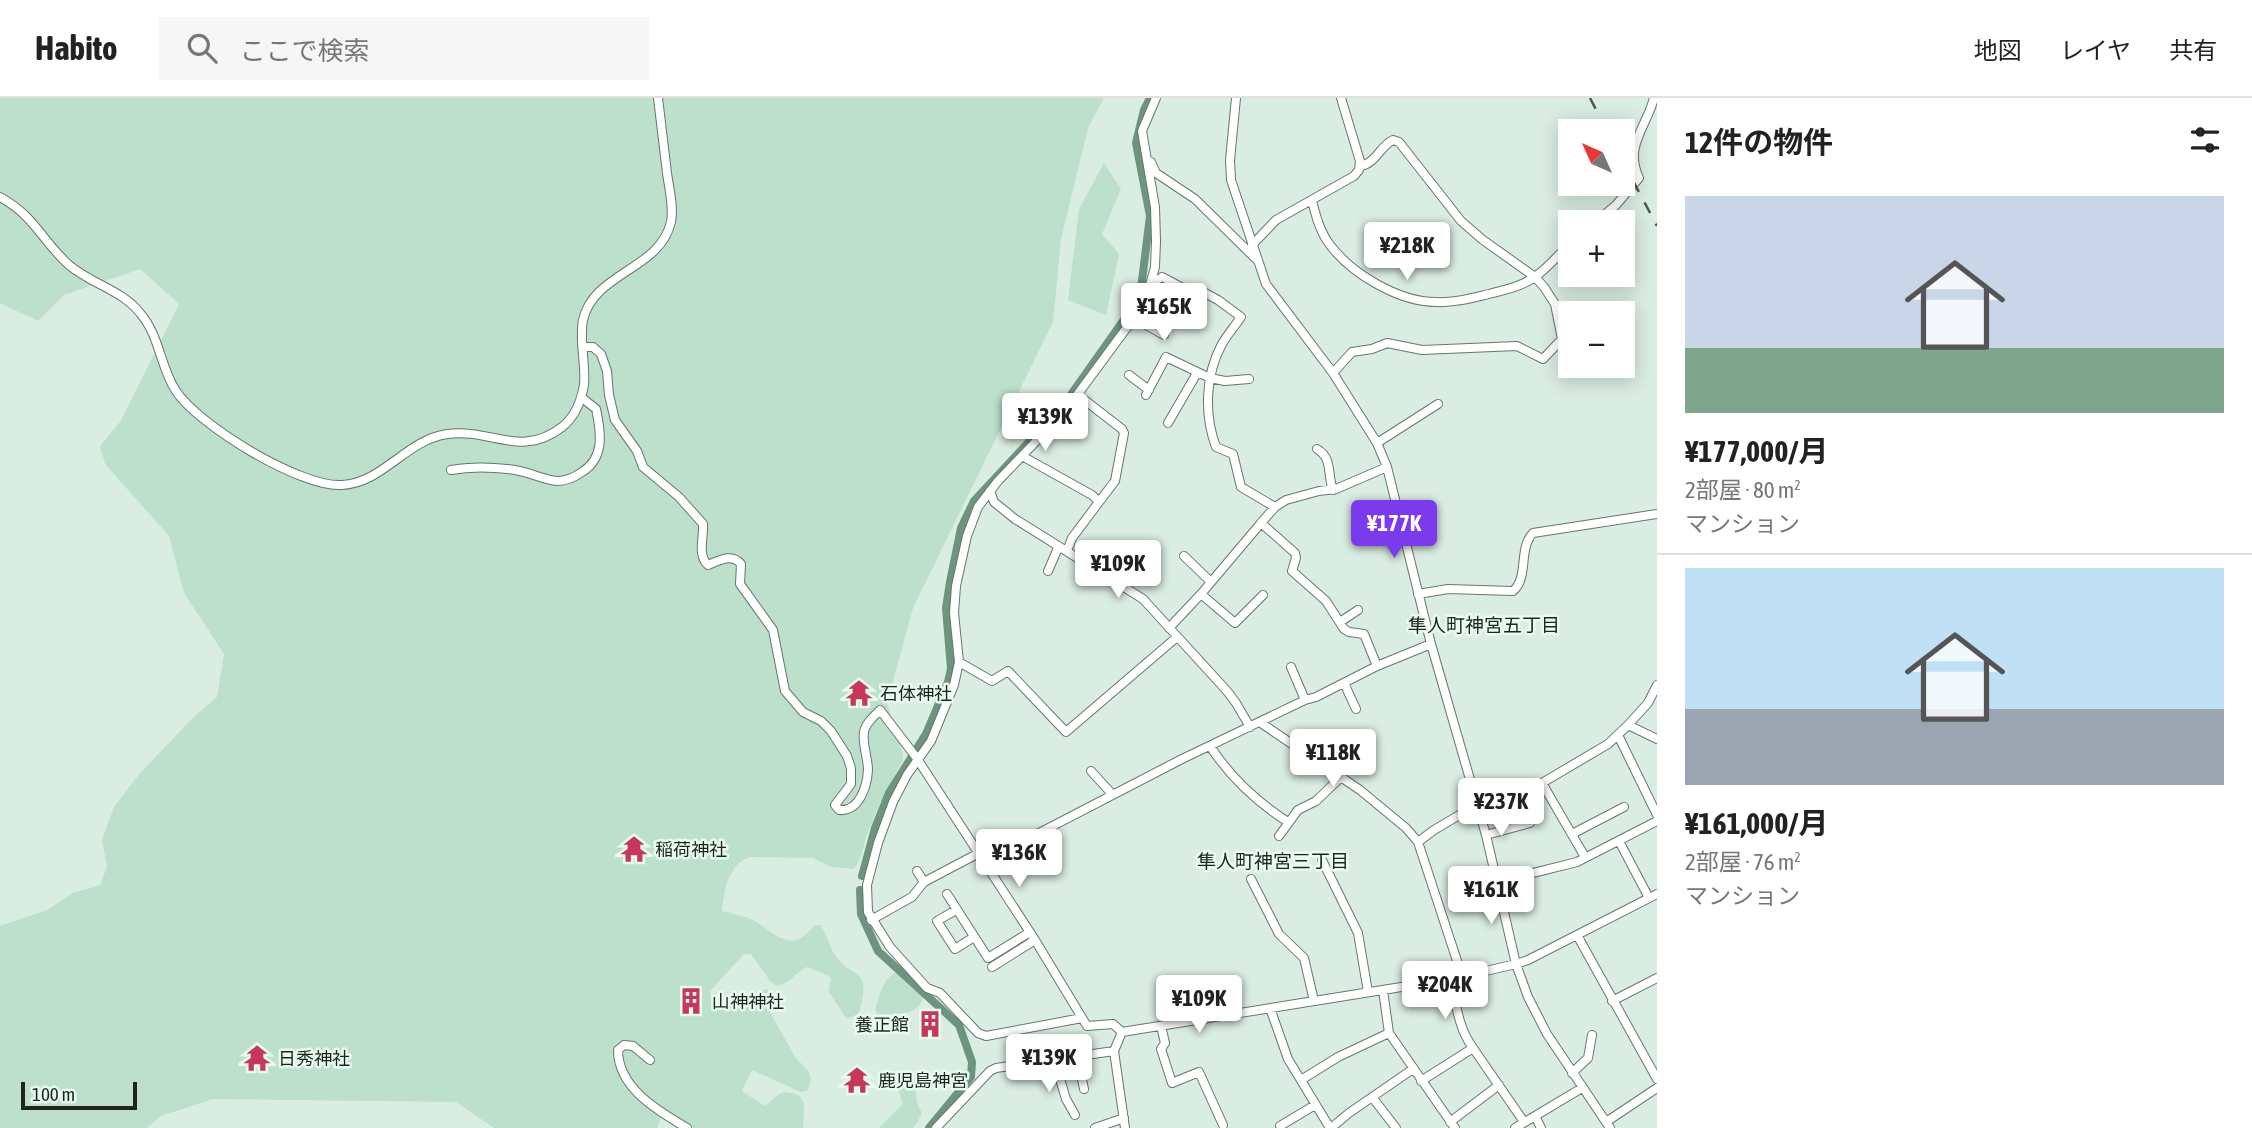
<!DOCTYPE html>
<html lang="ja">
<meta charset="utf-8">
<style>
body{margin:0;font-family:"Asap Condensed","Noto Sans JP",sans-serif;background:#f6f6f6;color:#222;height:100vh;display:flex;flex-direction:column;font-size:26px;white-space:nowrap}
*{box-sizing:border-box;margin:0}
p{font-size:23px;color:#767676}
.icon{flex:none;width:38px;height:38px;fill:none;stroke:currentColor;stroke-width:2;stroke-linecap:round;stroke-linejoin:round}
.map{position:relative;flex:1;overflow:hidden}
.side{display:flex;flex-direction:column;background:#fff;width:595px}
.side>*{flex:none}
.needle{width:46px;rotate:315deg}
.tools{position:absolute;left:1558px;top:21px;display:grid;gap:14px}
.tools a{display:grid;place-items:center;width:77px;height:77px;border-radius:0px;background:#fff;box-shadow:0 4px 18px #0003;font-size:35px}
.scale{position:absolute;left:21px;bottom:18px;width:116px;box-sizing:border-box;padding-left:7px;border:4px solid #1e2521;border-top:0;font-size:19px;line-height:24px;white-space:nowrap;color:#1e2521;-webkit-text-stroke:5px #e8fbef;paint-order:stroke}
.price{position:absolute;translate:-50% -60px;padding:0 16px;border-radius:7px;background:#fff;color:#222;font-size:23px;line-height:46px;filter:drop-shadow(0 2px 4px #0008)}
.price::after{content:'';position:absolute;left:50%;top:42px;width:21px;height:16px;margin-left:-10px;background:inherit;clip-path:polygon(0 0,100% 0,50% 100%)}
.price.current{background:#7c3aed;color:#fff}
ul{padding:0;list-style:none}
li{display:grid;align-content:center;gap:14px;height:371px;padding:0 28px}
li+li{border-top:2px solid #e0e0e0}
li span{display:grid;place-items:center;height:217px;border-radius:0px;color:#555}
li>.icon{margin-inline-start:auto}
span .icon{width:126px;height:126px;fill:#fffc;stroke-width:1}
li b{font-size:30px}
h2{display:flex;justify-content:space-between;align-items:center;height:84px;padding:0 28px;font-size:30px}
header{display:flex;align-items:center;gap:42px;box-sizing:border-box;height:98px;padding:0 35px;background:#fff;border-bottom:2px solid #e0e0e0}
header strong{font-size:33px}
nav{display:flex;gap:38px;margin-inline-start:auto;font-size:24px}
.search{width:490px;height:63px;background:#f6f6f6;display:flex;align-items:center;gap:18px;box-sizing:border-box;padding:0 24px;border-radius:0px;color:#767676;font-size:26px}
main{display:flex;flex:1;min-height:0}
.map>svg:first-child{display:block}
.green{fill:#bce0cb}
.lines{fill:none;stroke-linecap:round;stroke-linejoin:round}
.canal{stroke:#6c947e;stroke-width:8}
.minor-casing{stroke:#66776d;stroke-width:10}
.minor{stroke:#fff;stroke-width:8}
.rail{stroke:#4e5852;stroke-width:2.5;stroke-dasharray:12 12;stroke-linecap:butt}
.labels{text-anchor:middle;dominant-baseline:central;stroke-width:5;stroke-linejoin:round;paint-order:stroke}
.poi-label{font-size:18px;fill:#1e2521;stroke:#e8fbef;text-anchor:start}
.neighbourhood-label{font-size:19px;fill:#1e2521;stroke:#e8fbef}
</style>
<header>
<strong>Habito</strong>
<div class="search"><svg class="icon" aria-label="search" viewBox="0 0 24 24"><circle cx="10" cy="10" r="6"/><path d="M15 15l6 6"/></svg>ここで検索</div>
<nav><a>地図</a><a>レイヤ</a><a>共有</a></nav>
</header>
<main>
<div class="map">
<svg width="1657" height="1030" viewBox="0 0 1657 1030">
<rect width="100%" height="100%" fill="#daede2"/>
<!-- green -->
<path class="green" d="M0,0H1104L1088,30L1061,141L1053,224L913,510L887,605L903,656V662C890,686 877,709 868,734C863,747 863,760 854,771L831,769L813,760L750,759C728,766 724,793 722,813C730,815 740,817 749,820C774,831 788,861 815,827H820C827,836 829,848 835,857C851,881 870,868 861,907C859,916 856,919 846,920L829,894L831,880L829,878L807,869C795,875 789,886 776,888L770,883L751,856H744L710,893L711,898L717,906L720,907L767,891L773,899L770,914L795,959L809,974L811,982L808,992L801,994L752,972L742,993L765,1008C780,996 779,990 800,998L804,1006L803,1030H693L661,1019L657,1030H494L456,1004L213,1001L161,1018L147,1030H0V828L47,812L73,795L100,787L107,769L102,742L114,709L140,675L194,619L217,599L224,556L184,495L169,438L105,366L100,348L120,324L179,206L140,171L64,197L38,223L0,205Z
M1104,65L1121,91L1102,136L1119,156L1106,217L1068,202L1079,111Z
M898,874L924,898C917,919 896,916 878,916L875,912C880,898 883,877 898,874Z
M913,975L918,979C918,985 916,991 916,997C917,1016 929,1009 913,1030H879L903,1006C896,985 896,990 913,975Z"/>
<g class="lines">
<!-- canal -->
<path class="canal" d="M862,778L875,730L889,695L926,636L948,584L951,571L946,510L950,484L961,430L974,403L1065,305L1140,199L1150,118L1136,45L1144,12L1150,0
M860,792L861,816L878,853L959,927L972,964L971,979L929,1030"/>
<defs>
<path id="minor" d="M1236,0L1230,62L1231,82L1266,186L1333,275L1377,345L1387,369L1431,546L1486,737L1516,866L1528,899L1547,936L1610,1030
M1151,64L1156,75L1195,101L1256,161
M0,99C36,119 41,142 69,167C91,186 122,192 140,215C160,238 160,269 176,293C198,327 301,390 342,387C383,385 406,342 447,336C491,330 521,361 562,329C575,319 581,304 584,287C586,266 579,243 583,222C594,174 660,172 671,124C674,109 669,90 667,75C664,50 661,25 658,0
M1312,103C1316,118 1320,134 1330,147C1352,176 1399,204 1436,204C1454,205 1472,200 1489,196C1503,192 1517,190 1530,182C1545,174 1556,158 1570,147
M1596,124L1616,107L1639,80C1624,48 1646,30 1654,0
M1252,147L1276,122L1354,78L1359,72L1360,63L1341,0
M1151,186L1162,179L1166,181L1188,193L1205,195L1218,202L1241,219C1235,228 1227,237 1222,246C1205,277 1204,317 1216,349L1233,356L1241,389L1275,409
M1134,220L1164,237
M583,249H593L601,256L607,273L609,297L615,322L637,353L643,369L679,399L703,426C704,440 697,457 708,467C720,462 732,455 741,466L740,486L773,532L785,593L803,614L821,623L831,633L847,658L851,670V686L835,707L839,712C859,714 867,689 868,672C868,660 862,646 864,634C865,626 874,618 880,612L916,659L1035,842L1087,928L1113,926L1122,934L1451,881L1516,866L1528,862L1657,796
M1333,275L1352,254L1372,251L1387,245L1422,252L1517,248L1543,261L1562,241L1555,206L1544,189L1535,179L1483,142L1461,123L1399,44L1393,42C1380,48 1377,64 1361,68
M1129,277L1149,292
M1078,297L1122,331L1124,335L1115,383L1099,404
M1146,297L1166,259L1210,280L1225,283L1249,281
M1168,325L1197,275
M1377,345L1438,306
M1317,351C1333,360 1327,377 1333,392
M1022,358L1092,397L1099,404L1072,440L1067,453
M451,372C472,368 494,369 515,372C529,374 544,382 557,383C566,383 575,379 582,374C605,360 601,334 596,311L581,299
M990,393L994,404L1015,421L1143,501L1227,593L1236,605L1250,629
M1184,458L1211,484
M1048,473L1058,450
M1201,496L1235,525L1263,497
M1418,496L1448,491L1513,493C1529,480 1518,450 1533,435L1657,416
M1340,524L1358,512
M1169,530L1201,496L1261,425
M959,564L992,583L1008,573L1066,634L1177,539
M1377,568L1364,536L1349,534L1344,531L1326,503L1292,473L1296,460L1295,455L1261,425L1275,409L1286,402L1319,393L1336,391L1387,369
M1291,569L1305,602
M1344,585L1356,611
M1261,625L1360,692L1406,730L1418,744L1462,878
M1628,627L1648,605L1657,587
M1618,637L1657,717
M1210,648C1230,679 1257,704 1288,724
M1091,673L1112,696
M1542,685L1585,759
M1572,736L1624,709
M1486,737L1530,725L1520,691
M1279,738L1298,712L1316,703L1341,679
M1619,743L1649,800
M1418,744L1434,732L1473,709L1477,704L1542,685L1608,646L1628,627L1657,641
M1322,762L1358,835L1368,894
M985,763L1182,661L1305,602L1316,599L1377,568L1431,546
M917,773L924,784
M1251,781L1279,836L1304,860L1314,903
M1497,784L1577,764L1657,723
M947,796L988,860L1030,834
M956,812L937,823L955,851L974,839
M871,822L912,799L924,784L979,755
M1577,837L1657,981
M992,869L1035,842
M1451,881C1456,905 1458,930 1473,950
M1383,892L1389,935L1455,1030
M1612,903L1657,880
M1270,910L1288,961L1330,1030
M1082,920L986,938L978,935L940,895L927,890L890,849L868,814L867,787L878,745L893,704L907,677L931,643L954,587L959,564L954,515L956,488L967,438L978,409L998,383L1066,312L1145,205L1155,169L1156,143L1155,109L1142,33L1156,0
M1161,928L1165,945L1161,951L1172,985L1199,974L1223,1027
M1122,934L1114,953L1125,1030
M1077,958L1084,991
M1054,961L1066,1001L1075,1017
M650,962L633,948L624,947L618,952C618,990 658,1013 687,1030
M1572,975L1588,960L1592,937
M1301,982L1338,959L1389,935
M1421,983L1473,950L1524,1024
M1372,999L1396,1030
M1535,1018L1541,1030
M1450,1024L1499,987
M1606,1024L1657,990
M1280,1028L1315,1007
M936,1030L990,973L996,970L1114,953
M1095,1030L1124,1020
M1331,1030L1349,1015L1413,971
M1515,1030L1582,990"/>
</defs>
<!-- minor casing -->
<use href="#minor" class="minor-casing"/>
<!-- minor -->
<use href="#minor" class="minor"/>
<!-- rail -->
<path class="rail" d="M1590,0L1607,33
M1622,62L1657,128"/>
</g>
<!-- icons -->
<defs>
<symbol id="temple-bare" viewBox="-9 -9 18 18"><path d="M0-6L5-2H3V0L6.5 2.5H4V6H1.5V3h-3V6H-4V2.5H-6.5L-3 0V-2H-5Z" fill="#c7375c" stroke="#e8fbef" stroke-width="2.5" paint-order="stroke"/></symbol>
<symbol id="building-bare" viewBox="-9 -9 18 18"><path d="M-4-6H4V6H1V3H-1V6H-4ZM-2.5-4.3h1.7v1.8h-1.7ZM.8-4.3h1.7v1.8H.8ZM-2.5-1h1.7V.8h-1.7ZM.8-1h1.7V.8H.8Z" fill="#c7375c" stroke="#e8fbef" stroke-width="2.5" paint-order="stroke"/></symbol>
</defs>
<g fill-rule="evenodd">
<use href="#temple-bare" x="840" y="576" width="38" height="38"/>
<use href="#temple-bare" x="615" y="732" width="38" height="38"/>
<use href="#building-bare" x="672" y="884" width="38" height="38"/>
<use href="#building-bare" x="911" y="907" width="38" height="38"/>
<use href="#temple-bare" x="238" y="941" width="38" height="38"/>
<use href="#temple-bare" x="838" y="963" width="38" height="38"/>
</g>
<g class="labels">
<!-- poi labels -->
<g class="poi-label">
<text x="880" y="595">石体神社</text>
<text x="655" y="751">稲荷神社</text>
<text x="712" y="903">山神神社</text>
<text x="909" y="926" text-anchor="end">養正館</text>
<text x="278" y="960">日秀神社</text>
<text x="878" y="982">鹿児島神宮</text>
</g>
<!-- neighbourhood labels -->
<g class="neighbourhood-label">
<text x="1484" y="527">隼人町神宮五丁目</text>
<text x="1273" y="763">隼人町神宮三丁目</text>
</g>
</g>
</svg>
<div class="tools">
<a><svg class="needle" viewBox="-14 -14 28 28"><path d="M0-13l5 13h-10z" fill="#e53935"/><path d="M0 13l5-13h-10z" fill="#767676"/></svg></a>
<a>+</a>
<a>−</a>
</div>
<div class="scale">100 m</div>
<b class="price" style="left:1407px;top:184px">¥218K</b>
<b class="price" style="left:1164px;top:245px">¥165K</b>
<b class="price" style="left:1045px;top:355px">¥139K</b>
<b class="price current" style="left:1394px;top:462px">¥177K</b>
<b class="price" style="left:1118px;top:502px">¥109K</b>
<b class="price" style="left:1333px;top:691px">¥118K</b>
<b class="price" style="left:1501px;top:740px">¥237K</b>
<b class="price" style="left:1019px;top:791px">¥136K</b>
<b class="price" style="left:1491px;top:828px">¥161K</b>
<b class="price" style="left:1445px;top:923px">¥204K</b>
<b class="price" style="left:1199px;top:937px">¥109K</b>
<b class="price" style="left:1049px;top:996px">¥139K</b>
</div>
<section class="side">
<h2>12件の物件<svg class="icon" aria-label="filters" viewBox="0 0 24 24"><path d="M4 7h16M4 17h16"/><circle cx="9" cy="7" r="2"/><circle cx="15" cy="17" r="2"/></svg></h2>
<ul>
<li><span style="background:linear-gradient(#c9d6e8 70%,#7fa58c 0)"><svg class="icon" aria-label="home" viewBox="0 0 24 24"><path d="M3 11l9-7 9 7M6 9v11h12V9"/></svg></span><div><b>¥177,000/月</b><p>2部屋 · 80 m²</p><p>マンション</p></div></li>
<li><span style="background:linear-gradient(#bfe0f5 65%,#9aa5b1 0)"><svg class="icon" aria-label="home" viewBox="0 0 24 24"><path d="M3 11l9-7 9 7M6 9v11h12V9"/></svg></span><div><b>¥161,000/月</b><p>2部屋 · 76 m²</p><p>マンション</p></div></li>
</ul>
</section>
</main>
